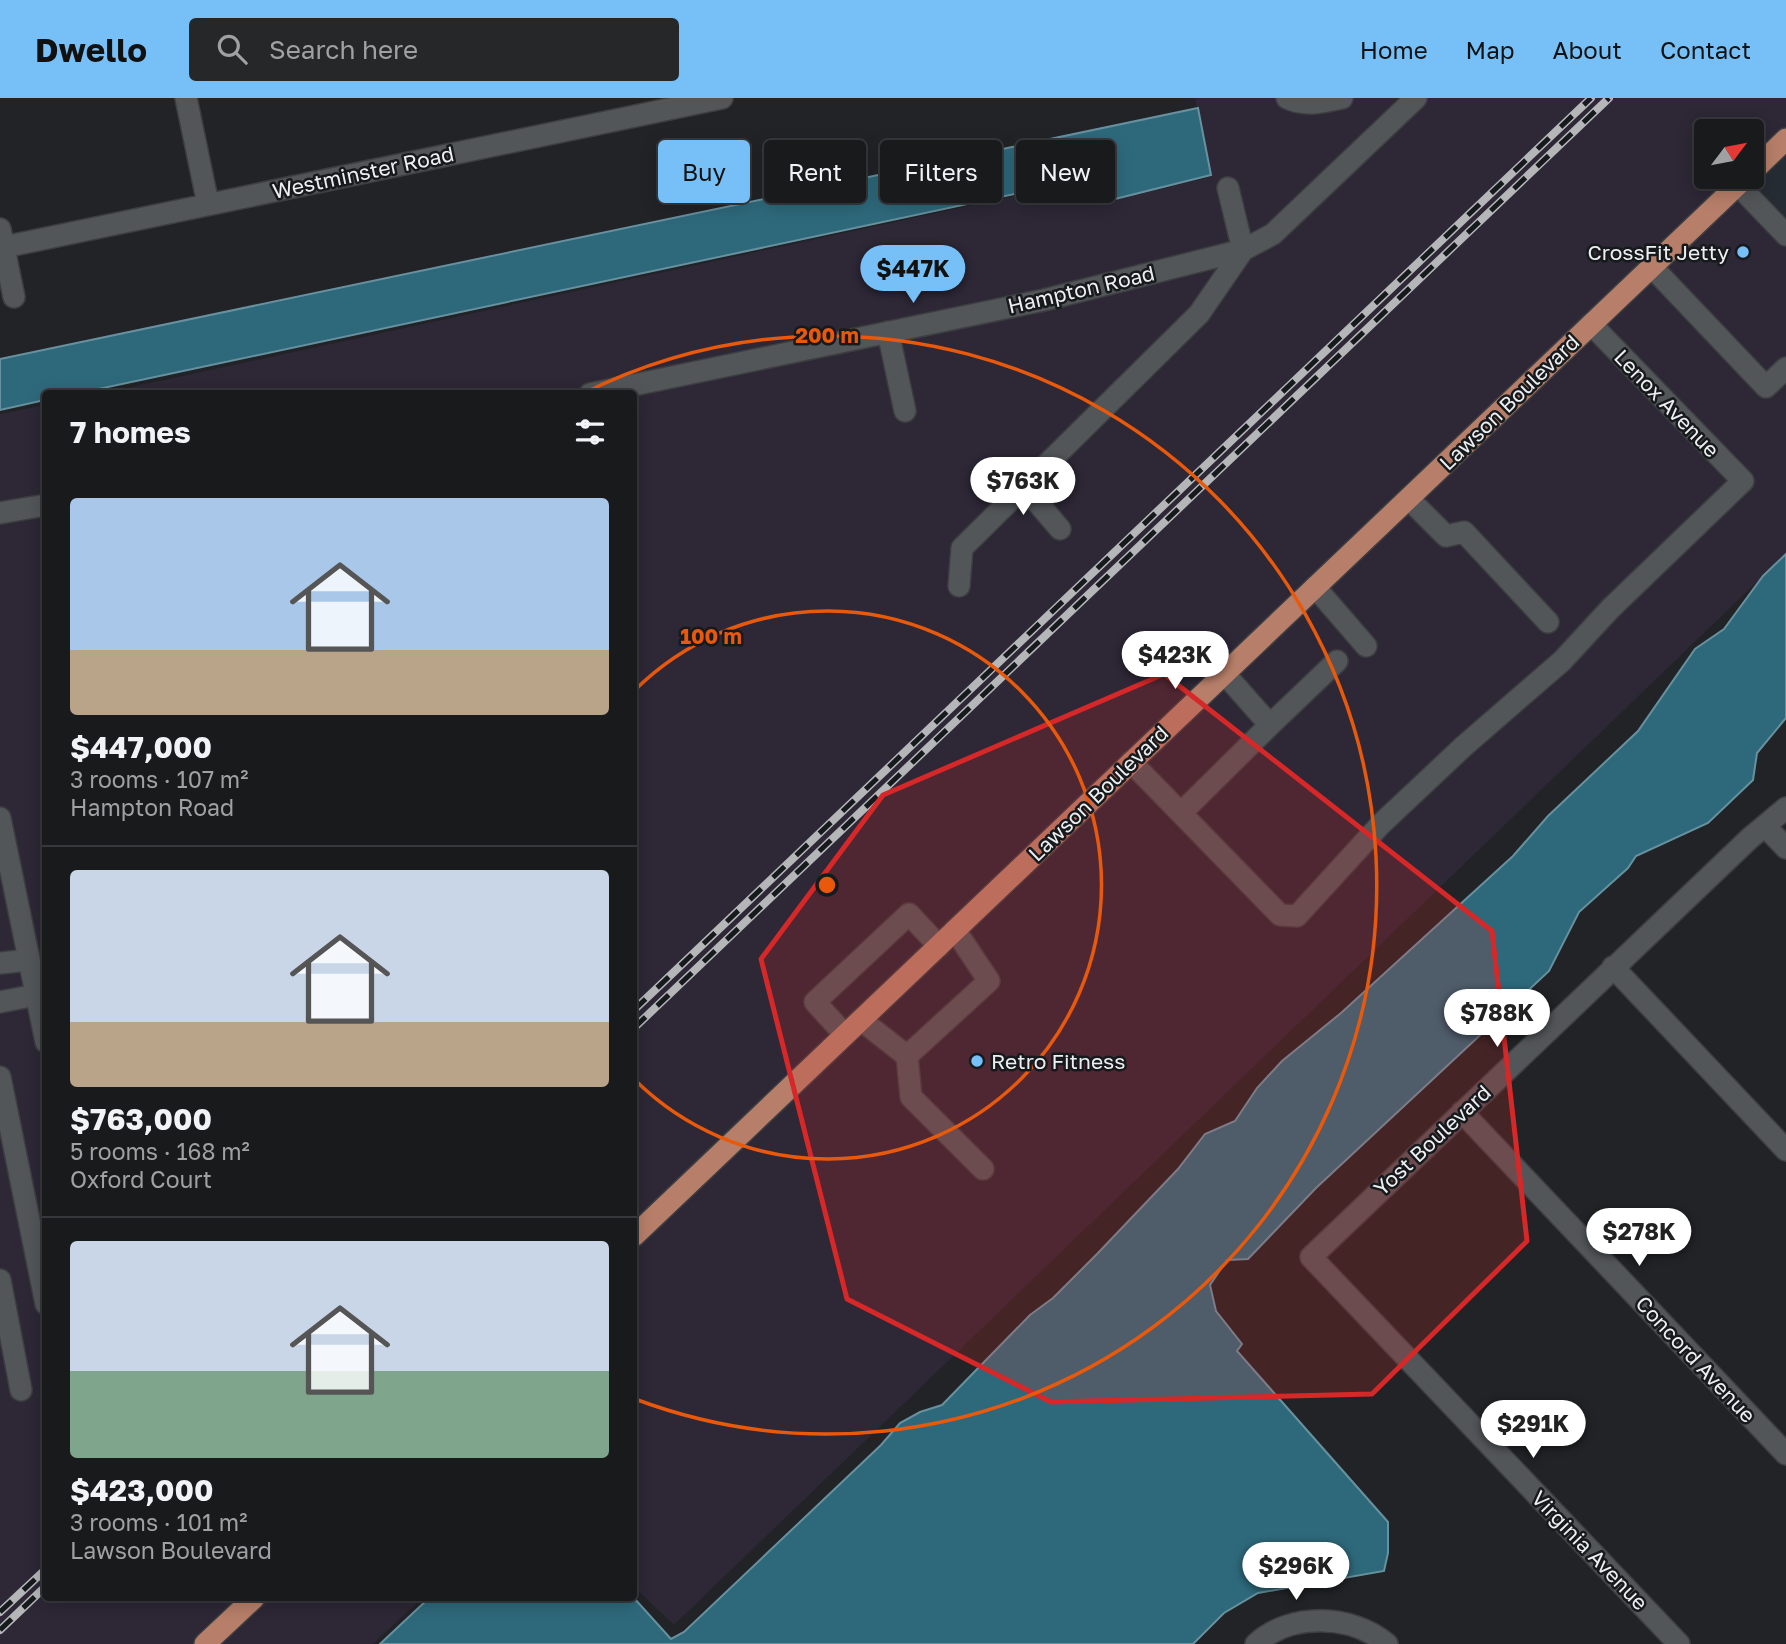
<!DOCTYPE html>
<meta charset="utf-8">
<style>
body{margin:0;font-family:"Golos Text",sans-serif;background:#262729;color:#f1f3f6;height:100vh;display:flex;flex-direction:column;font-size:26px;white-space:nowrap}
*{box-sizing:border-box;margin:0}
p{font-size:23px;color:#9fa1a3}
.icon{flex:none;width:38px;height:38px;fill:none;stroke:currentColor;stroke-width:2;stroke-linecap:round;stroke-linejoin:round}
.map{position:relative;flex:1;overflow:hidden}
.sheet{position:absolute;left:42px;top:292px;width:595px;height:1211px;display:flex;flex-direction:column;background:#191a1c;border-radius:7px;box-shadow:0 4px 18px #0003,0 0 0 2px #37383b}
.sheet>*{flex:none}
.hud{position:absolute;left:658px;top:42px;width:665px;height:63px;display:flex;gap:14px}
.needle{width:46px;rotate:58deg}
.buttons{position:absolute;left:1694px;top:21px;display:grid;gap:14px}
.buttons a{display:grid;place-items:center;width:70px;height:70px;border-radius:7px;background:#191a1c;box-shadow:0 4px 18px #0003,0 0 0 2px #37383b;font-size:35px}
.price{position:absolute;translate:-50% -60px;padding:0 16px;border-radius:24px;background:#fff;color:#222;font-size:23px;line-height:46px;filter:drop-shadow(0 2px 4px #0008)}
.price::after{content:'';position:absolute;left:50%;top:42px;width:21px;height:16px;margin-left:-10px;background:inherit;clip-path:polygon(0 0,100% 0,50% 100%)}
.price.active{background:#77c0f7;color:#111}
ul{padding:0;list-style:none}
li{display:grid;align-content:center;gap:14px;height:371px;padding:0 28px}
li+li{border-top:2px solid #37383b}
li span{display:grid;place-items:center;height:217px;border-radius:7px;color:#555}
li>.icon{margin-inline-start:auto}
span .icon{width:126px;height:126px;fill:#fffc;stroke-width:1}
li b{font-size:30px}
h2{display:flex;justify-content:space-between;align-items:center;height:84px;padding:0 28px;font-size:30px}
.pill{padding:0 24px;border-radius:7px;background:#191a1c;box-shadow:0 4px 18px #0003,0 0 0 2px #37383b;font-size:24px;line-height:63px}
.pill.active{background:#77c0f7;color:#111}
header{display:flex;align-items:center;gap:42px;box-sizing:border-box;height:98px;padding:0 35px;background:#77c0f7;color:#111}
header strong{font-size:33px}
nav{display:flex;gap:38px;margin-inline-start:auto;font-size:24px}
.search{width:490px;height:63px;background:#262729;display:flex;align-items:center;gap:18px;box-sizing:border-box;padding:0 24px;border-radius:7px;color:#9fa1a3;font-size:26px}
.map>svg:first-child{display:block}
.built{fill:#252c33}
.industrial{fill:#2d2736}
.water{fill:#2e697b;stroke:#67919e;stroke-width:2}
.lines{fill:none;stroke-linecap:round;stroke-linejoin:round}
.minor-casing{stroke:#3c3e41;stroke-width:24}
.major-casing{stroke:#3c3e41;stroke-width:24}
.minor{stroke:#535659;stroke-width:21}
.major{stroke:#b77f69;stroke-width:21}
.rail-casing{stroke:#b4b6b8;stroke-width:8}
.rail{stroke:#171a1d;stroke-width:5;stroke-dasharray:16;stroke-linecap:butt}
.marked{fill:#d62828;fill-opacity:0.2;stroke:#d62828;stroke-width:5;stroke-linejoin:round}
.ring{fill:none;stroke:#e8590c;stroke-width:3.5}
.poi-dot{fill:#77c0f7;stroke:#171a1d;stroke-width:2.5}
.labels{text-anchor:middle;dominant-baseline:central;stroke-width:5;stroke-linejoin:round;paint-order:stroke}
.street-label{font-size:21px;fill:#edeff1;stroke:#171a1d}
.poi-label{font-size:21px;fill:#edeff1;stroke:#171a1d;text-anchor:end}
.centre{fill:#e8590c;stroke:#171a1d;stroke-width:3.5}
.ring-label{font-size:21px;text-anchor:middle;font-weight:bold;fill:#e8590c;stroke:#171a1d;stroke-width:5;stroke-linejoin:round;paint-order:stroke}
</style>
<header>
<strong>Dwello</strong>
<div class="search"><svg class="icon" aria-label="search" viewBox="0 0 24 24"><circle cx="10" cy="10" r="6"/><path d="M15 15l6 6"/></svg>Search here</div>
<nav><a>Home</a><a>Map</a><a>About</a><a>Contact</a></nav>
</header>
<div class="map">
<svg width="1786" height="1546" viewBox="0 0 1786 1546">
<rect width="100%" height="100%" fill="#212326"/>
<!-- built -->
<path class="built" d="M1786,45V139L1739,90Z"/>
<!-- industrial -->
<path class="industrial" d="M1195,0H1786V45L1752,77V33H1706V79H1750L1739,89L1786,139V456L674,1527L634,1489V296H99L1103,79L1110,103L1211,79Z
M45,307L46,1500H422L373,1546H0V316Z"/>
<!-- water -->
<path class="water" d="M1198,10L1211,77L1111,102L1104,77L75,296H46L45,302L0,312V261Z
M1786,456V620L1757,655L1753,682L1708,725L1636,758L1628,770L1579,814L1549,873L1316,1090L1248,1161L1227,1162L1210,1187L1216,1213L1242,1246L1237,1253L1388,1424V1455L1384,1473L1258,1495L1224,1515L1193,1546H380L429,1500H634L671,1541L684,1534L881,1347L900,1325L920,1314L942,1307L1030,1217L1053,1200L1097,1156L1178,1071L1205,1036L1235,1023L1257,990L1282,963L1341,915L1513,758L1548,718L1638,633L1695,551L1724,531L1763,478Z"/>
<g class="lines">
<defs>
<path id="minor" d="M186,0L208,106
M1287,0C1304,9 1324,4 1342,0
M1738,87L1786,137
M0,131L14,199
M4,149L722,0
M1652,169L1766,289L1786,270
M888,234L905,313
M590,296L1044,202L1243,152L1228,90
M1029,383L1036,403L1060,431
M1409,401L1446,438L1464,434L1548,524
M0,415L46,407
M959,488L962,450L1199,216L1243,152L1273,136L1416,0
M1315,489L1366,548
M1224,575L1270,627L1337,563
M1131,664L1280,817L1297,818L1381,726L1464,648L1562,563L1610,511L1743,383L1591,226
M1181,715L1270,627
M0,720L46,944
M1765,728L1786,750
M0,865L29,862
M1613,869L1786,1052
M0,904L36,897
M861,922L907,958L989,883L955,832
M845,937L815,904L909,816L939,848
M907,958L911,999L983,1071
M0,979L46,1206
M1462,1014L1786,1356
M0,1182L21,1292
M1256,1546C1291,1514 1351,1516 1387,1546
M1679,1546L1311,1159L1749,741L1786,710"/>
<path id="major" d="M1752,74L1786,41
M634,1138L1746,79
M205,1546L254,1500"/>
</defs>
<!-- minor casing -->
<use href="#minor" class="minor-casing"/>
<!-- major casing -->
<use href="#major" class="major-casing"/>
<!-- minor -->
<use href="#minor" class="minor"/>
<!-- major -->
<use href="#major" class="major"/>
<defs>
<path id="rail" d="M634,912L1591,0
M634,930L1609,0
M0,1514L46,1471
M0,1532L46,1488"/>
</defs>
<!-- rail casing -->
<use href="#rail" class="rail-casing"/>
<!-- rail -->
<use href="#rail" class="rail"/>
</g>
<!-- marked area -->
<path class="marked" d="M1164,576L1492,833L1527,1143L1372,1296L1051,1304L847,1201L761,861L883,697Z"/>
<!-- distance rings -->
<g class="ring">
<path d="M635 592A274 274 0 1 1 635 982"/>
<path d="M582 296A549 549 0 1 1 635 1301"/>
</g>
<!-- markers -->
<g class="poi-dot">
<circle cx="1743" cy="154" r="7"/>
<circle cx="977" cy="963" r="7"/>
</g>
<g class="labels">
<!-- street labels -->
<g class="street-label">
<text transform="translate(363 74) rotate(-12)">Westminster Road</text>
<text transform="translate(1081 191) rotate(-13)">Hampton Road</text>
<text transform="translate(1509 304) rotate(-44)">Lawson Boulevard</text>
<text transform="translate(1667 305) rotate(46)">Lenox Avenue</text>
<text transform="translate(1098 695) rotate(-44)">Lawson Boulevard</text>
<text transform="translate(1432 1042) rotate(-43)">Yost Boulevard</text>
<text transform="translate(1696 1261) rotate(47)">Concord Avenue</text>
<text transform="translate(1590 1452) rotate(46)">Virginia Avenue</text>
</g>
<!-- poi labels -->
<g class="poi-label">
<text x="1729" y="154">CrossFit Jetty</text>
<text x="991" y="963" text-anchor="start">Retro Fitness</text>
</g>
</g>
<circle cx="827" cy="787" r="10" class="centre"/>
<g class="ring-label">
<text x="827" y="245">200 m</text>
<text x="711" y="546">100 m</text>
</g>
</svg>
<div class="buttons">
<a><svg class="needle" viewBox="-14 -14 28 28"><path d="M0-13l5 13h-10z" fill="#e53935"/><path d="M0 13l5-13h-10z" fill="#9fa1a3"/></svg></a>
</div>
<b class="price active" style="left:913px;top:207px">$447K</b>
<b class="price" style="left:1023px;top:419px">$763K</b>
<b class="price" style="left:1175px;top:593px">$423K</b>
<b class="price" style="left:1497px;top:951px">$788K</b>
<b class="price" style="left:1639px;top:1170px">$278K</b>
<b class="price" style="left:1533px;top:1362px">$291K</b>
<b class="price" style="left:1296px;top:1504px">$296K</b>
<div class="hud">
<a class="pill active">Buy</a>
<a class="pill">Rent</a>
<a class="pill">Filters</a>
<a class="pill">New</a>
</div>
<section class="sheet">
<h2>7 homes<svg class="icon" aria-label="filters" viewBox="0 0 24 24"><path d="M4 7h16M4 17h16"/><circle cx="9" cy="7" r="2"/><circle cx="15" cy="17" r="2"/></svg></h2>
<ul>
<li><span style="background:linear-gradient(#a9c7e8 70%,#b9a48a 0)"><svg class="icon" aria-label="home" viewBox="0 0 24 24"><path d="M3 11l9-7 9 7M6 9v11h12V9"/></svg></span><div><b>$447,000</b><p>3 rooms · 107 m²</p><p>Hampton Road</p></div></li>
<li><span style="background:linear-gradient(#c9d6e8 70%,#b9a48a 0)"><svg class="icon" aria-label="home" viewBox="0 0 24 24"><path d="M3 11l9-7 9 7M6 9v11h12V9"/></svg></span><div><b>$763,000</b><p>5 rooms · 168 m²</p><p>Oxford Court</p></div></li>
<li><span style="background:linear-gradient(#c9d6e8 60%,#7fa58c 0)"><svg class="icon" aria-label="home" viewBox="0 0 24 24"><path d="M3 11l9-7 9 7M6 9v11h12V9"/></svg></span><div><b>$423,000</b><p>3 rooms · 101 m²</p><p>Lawson Boulevard</p></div></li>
</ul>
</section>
</div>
